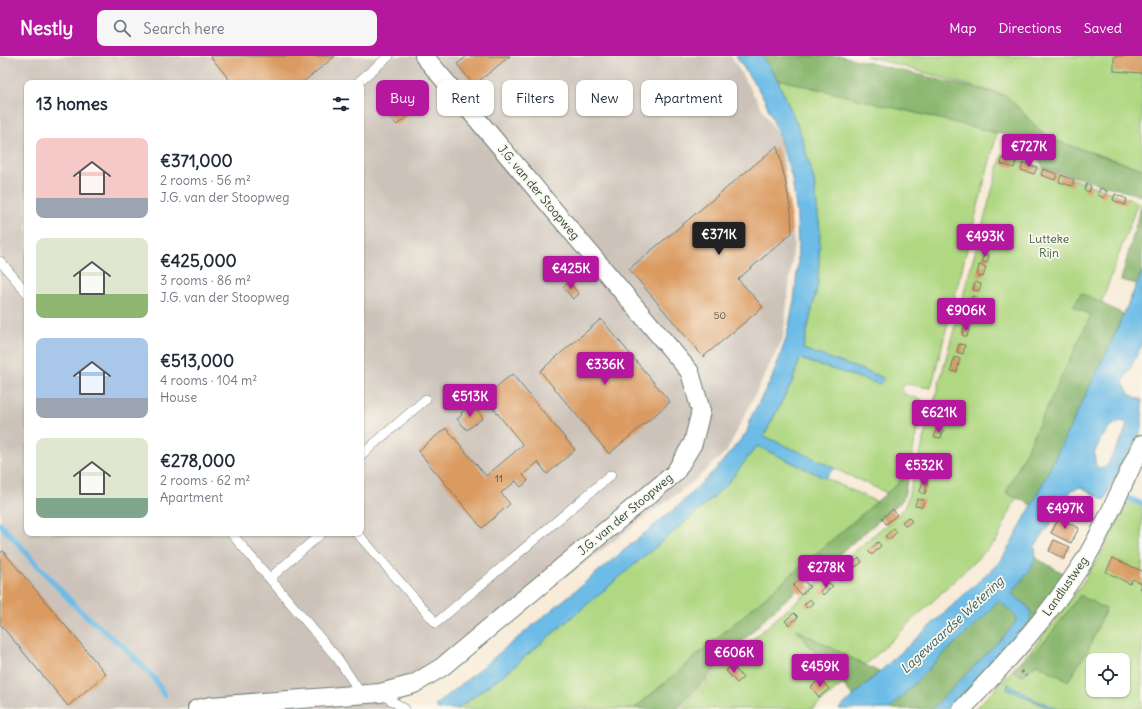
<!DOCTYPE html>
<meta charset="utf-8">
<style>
body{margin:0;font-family:Delius,sans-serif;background:#f6f6f7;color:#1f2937;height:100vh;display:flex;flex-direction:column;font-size:15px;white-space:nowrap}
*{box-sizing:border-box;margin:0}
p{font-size:13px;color:#747a83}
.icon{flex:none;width:22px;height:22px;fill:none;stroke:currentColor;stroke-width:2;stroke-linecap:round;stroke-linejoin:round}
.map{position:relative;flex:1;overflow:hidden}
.side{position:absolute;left:24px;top:24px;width:340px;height:456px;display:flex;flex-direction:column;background:#fff;border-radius:8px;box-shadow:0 1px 3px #0004}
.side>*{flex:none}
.hud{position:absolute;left:376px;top:24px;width:380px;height:36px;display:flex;gap:8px}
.buttons{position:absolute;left:1086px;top:597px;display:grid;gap:8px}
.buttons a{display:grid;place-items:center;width:44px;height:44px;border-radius:8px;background:#fff;box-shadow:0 1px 3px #0004;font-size:20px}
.price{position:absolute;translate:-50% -34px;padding:0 9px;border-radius:4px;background:#b5179e;color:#fff;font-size:13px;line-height:26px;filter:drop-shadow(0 1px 2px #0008)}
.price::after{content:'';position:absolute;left:50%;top:24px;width:12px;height:9px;margin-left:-6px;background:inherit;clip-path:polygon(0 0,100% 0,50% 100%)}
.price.current{background:#222;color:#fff}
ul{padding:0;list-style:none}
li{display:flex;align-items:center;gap:12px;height:100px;padding:0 12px}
li span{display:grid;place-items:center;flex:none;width:112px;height:80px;border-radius:8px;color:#555}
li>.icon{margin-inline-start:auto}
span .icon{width:48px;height:48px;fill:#fffc;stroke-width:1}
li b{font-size:17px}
h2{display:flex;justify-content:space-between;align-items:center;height:48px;padding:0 12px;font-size:17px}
.pill{padding:0 14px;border-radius:8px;background:#fff;box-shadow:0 1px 3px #0004;font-size:14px;line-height:36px}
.pill.current{background:#b5179e;color:#fff}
header{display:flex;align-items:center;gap:24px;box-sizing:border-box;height:56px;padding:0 20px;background:#b5179e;color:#fff}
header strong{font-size:19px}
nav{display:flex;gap:22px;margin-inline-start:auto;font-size:14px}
.search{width:280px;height:36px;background:#f6f6f7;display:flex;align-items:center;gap:10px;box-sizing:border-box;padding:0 14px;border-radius:8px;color:#747a83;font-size:15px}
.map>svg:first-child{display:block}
.industrial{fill:#ccc2b9;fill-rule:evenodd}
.green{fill:#b0d883;stroke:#688a5c;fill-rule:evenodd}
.forest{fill:#8cb871;stroke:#567a52}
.water{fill:#6cbce7;stroke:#467c8e;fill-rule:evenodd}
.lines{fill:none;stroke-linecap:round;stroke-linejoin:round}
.stream{stroke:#6cbce7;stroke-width:5.5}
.building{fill:#da9a61}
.lane-casing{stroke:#6b7a6d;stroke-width:10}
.street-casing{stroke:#6b7a6d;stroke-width:20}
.path{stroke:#6b7a6d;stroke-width:2.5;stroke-dasharray:3 3;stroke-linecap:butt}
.lane{stroke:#fff;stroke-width:9}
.street{stroke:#fff;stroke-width:18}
.labels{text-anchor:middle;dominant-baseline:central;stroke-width:3.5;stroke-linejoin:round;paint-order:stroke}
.number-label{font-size:10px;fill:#4e543f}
.street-label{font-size:12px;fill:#1f3d34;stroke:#fbf7ec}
.park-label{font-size:12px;fill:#3c5c44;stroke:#fbf7ec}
.water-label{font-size:13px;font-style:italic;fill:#325d61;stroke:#fbf7ec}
</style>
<header>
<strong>Nestly</strong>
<div class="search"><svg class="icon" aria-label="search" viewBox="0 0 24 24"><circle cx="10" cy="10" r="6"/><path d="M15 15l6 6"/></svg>Search here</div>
<nav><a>Map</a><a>Directions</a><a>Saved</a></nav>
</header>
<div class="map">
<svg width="1142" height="653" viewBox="0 0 1142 653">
<rect width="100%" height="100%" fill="#fbf7ec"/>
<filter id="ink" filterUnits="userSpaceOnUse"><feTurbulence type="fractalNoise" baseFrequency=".025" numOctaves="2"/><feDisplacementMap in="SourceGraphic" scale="8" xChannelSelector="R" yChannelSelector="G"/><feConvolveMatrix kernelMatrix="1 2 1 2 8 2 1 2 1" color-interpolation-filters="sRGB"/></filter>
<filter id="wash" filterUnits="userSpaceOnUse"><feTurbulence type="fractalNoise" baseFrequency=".012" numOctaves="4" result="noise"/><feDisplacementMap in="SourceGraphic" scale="16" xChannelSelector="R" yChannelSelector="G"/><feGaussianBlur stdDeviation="0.9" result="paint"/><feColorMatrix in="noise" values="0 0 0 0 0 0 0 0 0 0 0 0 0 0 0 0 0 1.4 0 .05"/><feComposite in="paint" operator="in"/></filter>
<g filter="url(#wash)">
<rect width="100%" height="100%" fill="#f8ebd8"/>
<!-- industrial -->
<path class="industrial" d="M0,0H731L781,85L794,187L783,282L727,395L693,426L387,653H0ZM27,27H361V477H27Z"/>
<!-- green -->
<path class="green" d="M866,0H1142V113L1047,82L1007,40Z
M777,23L997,77L931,332L907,328L901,331L904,338L922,344L909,418L887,437L764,380L793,324L800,303L879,328L883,324L882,321L803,293L818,227L820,175L814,125L800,75Z
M1002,98L1138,146L1091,275L997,484L872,603L813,653H681L724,608L905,452Z
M757,390L877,446L634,653H457L507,616L704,450L728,427Z
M1130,443L1142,448V653H1058L1034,643L1008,628L1007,633L1051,653H975C1015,613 1055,570 1085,523C1102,497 1116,470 1130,443ZM1093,604H1123V634H1093Z"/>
<!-- forest -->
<path class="forest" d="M762,0H841L1007,40L1047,82L1142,113V140L1044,112L1026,84L777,23Z
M1142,147V216L1137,228L1121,224Z
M1081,237L1123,258L1111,287L1032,449L1006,437L1091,259L1073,250Z
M909,418L903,444L768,559L678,653H634Z
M1036,502L1068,520C1035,568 996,612 955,653H946L976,625L1006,593C1016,587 1037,563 1028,551C1023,546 1015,543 1011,537L1024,522L1031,512Z
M1080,539L1106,553L1087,596L1068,625L1037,608L1022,620L1013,614L1046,584Z
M1000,545L1016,561V565L1007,577L935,651L932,653H889L938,603L982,563L997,546Z
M795,573L879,616L853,640Z"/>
<!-- water -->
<path class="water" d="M736,0H762L777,23L800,75L814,125L820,175L818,227L803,293L882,321L883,324L879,328L800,303L793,324L764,380L835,412L825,422L757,390L728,427L704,450L507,616L457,653H438L435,650L679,449L716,413L747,376L751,361L772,322L786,283L794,245L798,206L797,160L792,122L780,83L765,44Z
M1142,216V289L1123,326L1129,338L1142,344V373L1104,444L1081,431L1072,434L1059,451L1049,470L1035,490L1036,502L1031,512L1024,522L1011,537L1028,551L1031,557L1030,565L976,625L946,653H932L1007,577L1016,565V561L1000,545L997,546L982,563L938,603L890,653H839L1001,505L1032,449L1111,287ZM1120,365L1127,367C1126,379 1112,399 1106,411L1100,413L1096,410L1094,397L1101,383L1111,370Z
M1008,628L1034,643L1058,653H1051L1007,633Z"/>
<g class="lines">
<!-- stream -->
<path class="stream" d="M1130,443L1142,448
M0,468L77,552L127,594L154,622L164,639"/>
</g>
<g id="blocks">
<!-- building -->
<path class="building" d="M210,0H335L302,27H232Z
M467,0H510L474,29L457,8Z
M1114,0H1142V17L1114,15Z
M405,41L415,54L397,69L386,57Z
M777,90L785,123L791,156L792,177L738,223L763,251L703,301L629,213Z
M1003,101L1016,105L1014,112L1001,108Z
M1023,107L1037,111L1034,118L1021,114Z
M1043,113L1057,118L1055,124L1041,119Z
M1061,119L1074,124L1072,130L1059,126Z
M1087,128L1091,130L1089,136L1084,134Z
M1100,132L1107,135L1104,142L1098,139Z
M1115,138L1127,143L1125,149L1113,144Z
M983,198L989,199L987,207L982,206Z
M979,209L986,211L983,221L977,220Z
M569,226L579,238L573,243L563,231Z
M975,226L981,228L979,235L973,234Z
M972,240L977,241L975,249L970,248Z
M965,256L972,257L970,266L964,264Z
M601,263L670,346L609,398L540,315Z
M964,271L969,272L967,281L962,279Z
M959,288L965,289L963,298L957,296Z
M954,301L960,303L957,316L951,315Z
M512,318L575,394L547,418L538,406L523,419L528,425L521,431L516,425L501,437L510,448L482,472L418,395L446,372L486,420L523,389L484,341Z
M473,350L483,362L467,374L457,363L462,359L461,357L467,352L468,354Z
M940,354L946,356L944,363L938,361Z
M937,373L943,374L941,382L934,381Z
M929,402L935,406L931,416L925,414Z
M923,424L928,425L925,438L920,436Z
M917,443L924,444L922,451L915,450Z
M893,453L897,459L886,468L882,462Z
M908,461L912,465L906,470L902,466Z
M1059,462L1079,472L1071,487L1051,477Z
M894,472L897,476L889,484L885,480Z
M1054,484L1070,491L1064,503L1049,495Z
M878,486L881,490L872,499L868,495Z
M3,495L106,618L68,650L0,568V497Z
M859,502L862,506L856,511L853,507Z
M1113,502L1142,515V533L1140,532L1142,528L1132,523L1130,528L1106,516Z
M842,514L847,519L840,525L835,520Z
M801,522L810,531L801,539L793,530Z
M829,527L833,530L823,539L820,535Z
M810,543L813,547L807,552L804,549Z
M794,557L798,561L789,569L785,565Z
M732,609L743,622L737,627L726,615Z
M820,623L829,633L819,641L811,631Z"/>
</g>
</g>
<g filter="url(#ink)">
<use href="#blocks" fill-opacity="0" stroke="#6b7a6d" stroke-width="1"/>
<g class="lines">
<defs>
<path id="lane" d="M357,27L389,0
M0,205L27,237
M361,399L426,343
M231,477L338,603L362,639
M357,477L436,567L611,419
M270,522L322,477
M381,638L405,653"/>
<path id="street" d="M197,653L211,650L380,637L414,628L442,611L675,417L693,387L701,355L690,316L424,0
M962,653C1006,606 1049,560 1084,505C1107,468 1123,427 1142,388"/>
</defs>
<!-- lane casing -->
<use href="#lane" class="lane-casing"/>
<!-- street casing -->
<use href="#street" class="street-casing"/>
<!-- path -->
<path class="path" d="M1021,615L1026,620"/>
<!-- lane -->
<use href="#lane" class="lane"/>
<!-- street -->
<use href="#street" class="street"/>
</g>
</g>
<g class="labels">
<!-- number labels -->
<g class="number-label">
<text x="720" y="259">50</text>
<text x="499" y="422">11</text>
</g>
<!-- street labels -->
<g class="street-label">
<text transform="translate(539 136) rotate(50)">J.G. van der Stoopweg</text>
<text transform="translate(625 458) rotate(-40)">J.G. van der Stoopweg</text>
<text transform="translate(1065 530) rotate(-55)">Landlustweg</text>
</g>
<!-- park labels -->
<g class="park-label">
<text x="1049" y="182">Lutteke<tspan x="1049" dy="14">Rijn</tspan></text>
</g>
<!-- water labels -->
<g class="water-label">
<text transform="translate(952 569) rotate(-43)">Lagewaardse Wetering</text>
</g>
</g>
</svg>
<div class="buttons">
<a><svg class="icon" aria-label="locate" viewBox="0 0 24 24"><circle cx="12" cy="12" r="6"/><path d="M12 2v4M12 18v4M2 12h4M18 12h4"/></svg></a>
</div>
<b class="price" style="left:1029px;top:112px">€727K</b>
<b class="price current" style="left:719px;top:200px">€371K</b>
<b class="price" style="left:985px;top:202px">€493K</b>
<b class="price" style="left:571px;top:234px">€425K</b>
<b class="price" style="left:966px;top:276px">€906K</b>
<b class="price" style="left:605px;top:330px">€336K</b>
<b class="price" style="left:470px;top:362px">€513K</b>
<b class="price" style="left:939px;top:378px">€621K</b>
<b class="price" style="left:924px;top:431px">€532K</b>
<b class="price" style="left:1065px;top:474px">€497K</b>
<b class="price" style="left:826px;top:533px">€278K</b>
<b class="price" style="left:734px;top:618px">€606K</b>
<b class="price" style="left:820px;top:632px">€459K</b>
<div class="hud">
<a class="pill current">Buy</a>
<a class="pill">Rent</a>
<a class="pill">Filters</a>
<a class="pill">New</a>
<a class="pill">Apartment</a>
</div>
<section class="side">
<h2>13 homes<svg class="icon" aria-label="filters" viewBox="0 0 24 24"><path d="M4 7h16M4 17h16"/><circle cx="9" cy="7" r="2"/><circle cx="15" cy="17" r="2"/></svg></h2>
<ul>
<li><span style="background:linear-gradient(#f6c9c9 75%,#9aa5b1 0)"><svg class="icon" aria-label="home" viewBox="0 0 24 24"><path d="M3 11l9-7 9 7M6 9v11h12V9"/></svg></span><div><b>€371,000</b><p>2 rooms · 56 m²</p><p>J.G. van der Stoopweg</p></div></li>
<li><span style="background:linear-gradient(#dfe7d0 70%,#8fb573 0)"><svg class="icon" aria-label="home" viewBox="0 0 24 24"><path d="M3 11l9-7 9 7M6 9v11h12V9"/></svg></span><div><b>€425,000</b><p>3 rooms · 86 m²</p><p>J.G. van der Stoopweg</p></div></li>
<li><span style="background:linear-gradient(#a9c7e8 75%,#9aa5b1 0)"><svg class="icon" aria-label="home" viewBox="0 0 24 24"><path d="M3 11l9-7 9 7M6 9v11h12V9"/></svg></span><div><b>€513,000</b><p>4 rooms · 104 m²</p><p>House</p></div></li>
<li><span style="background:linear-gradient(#dfe7d0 75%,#7fa58c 0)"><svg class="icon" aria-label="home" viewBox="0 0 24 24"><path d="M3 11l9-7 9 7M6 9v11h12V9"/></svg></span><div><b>€278,000</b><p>2 rooms · 62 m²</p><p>Apartment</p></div></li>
</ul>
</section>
</div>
